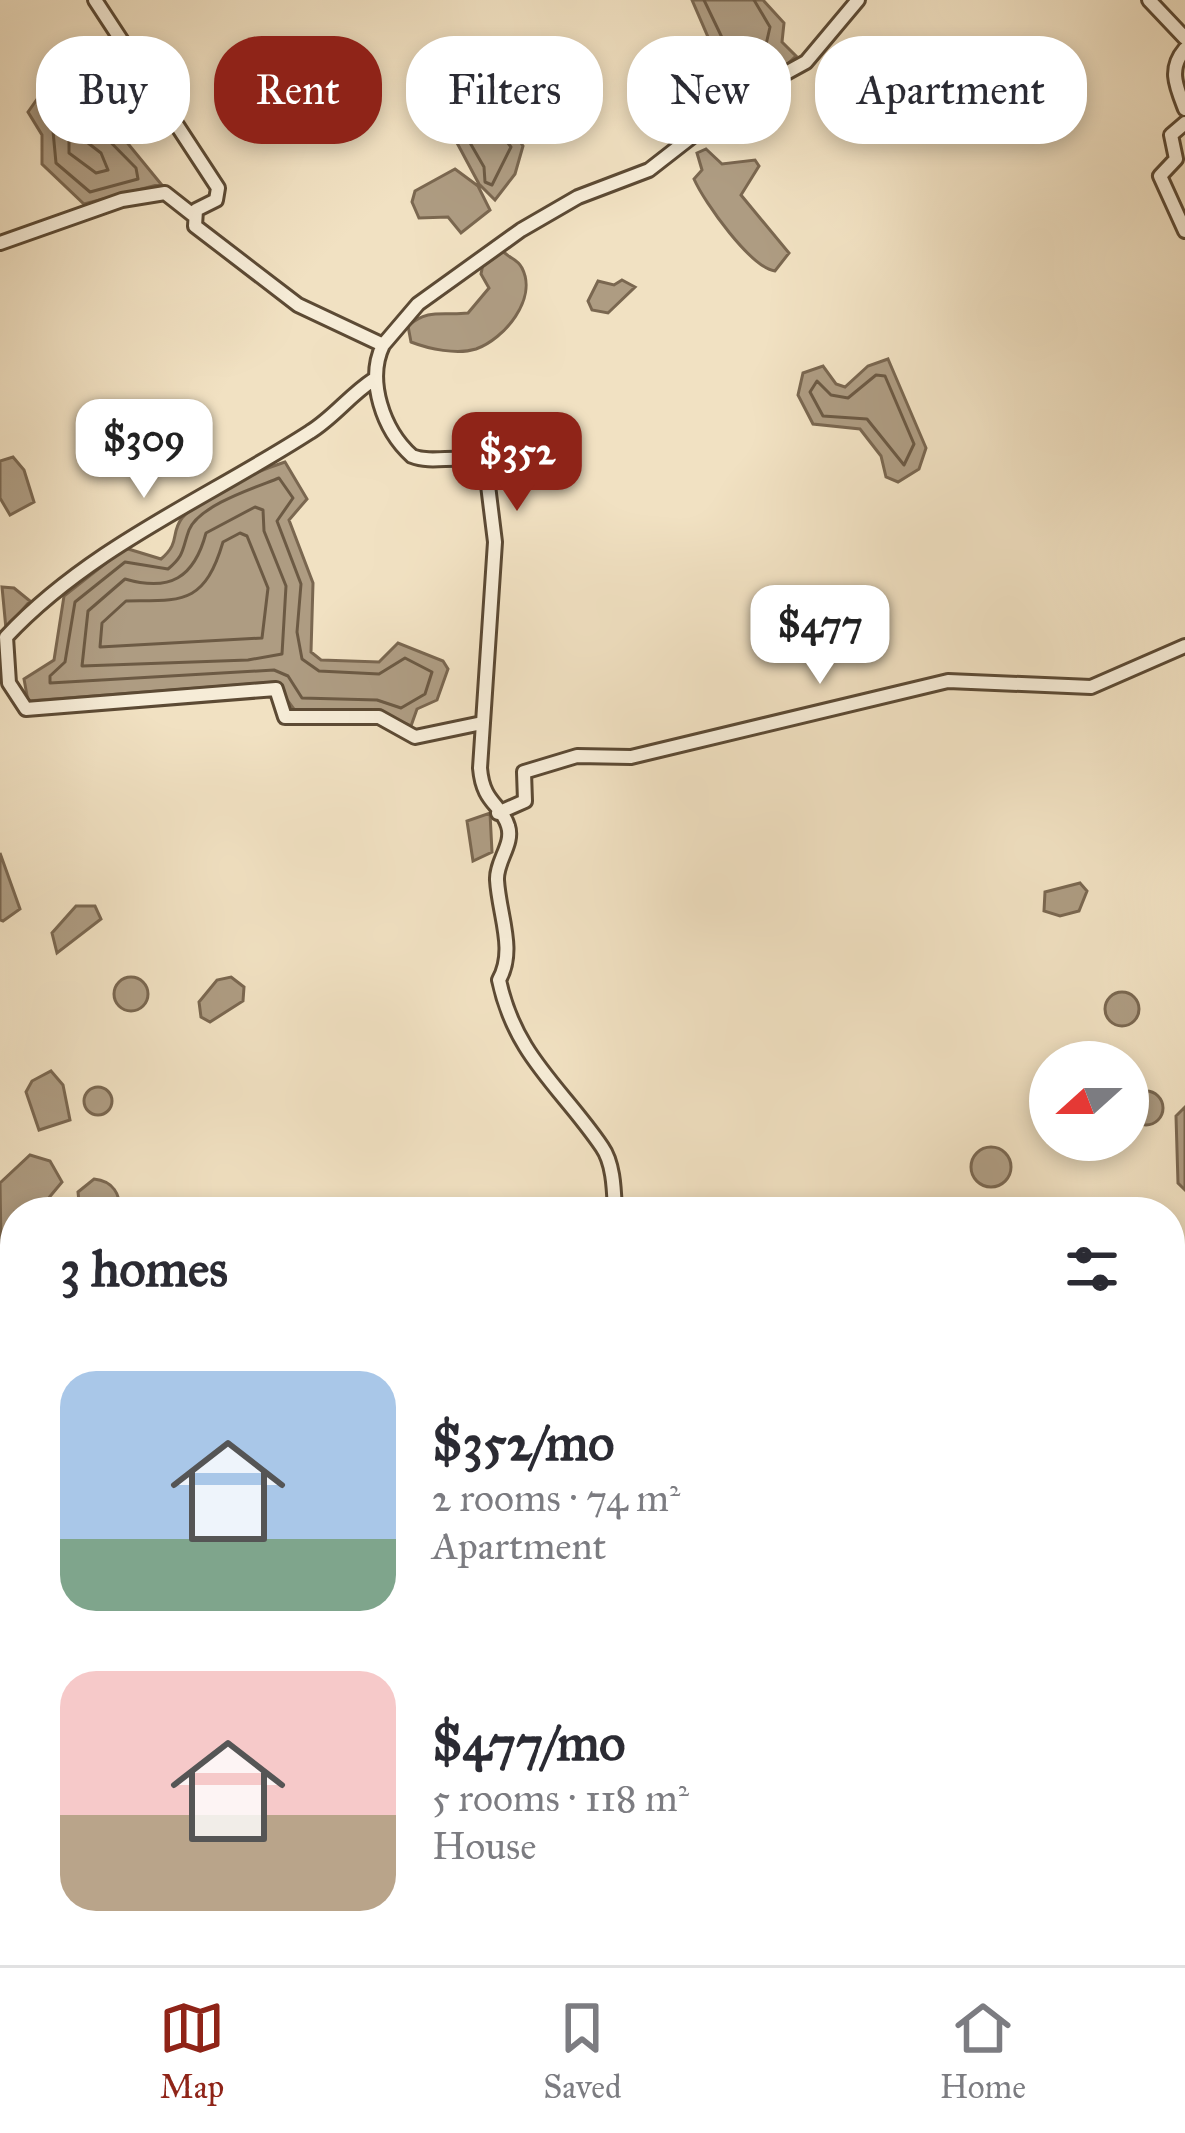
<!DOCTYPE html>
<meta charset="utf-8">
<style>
body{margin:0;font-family:"IM FELL Great Primer",serif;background:#f7f7f7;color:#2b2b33;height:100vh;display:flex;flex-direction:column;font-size:45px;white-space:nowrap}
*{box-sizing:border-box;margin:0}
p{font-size:39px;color:#7c7c81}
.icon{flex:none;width:66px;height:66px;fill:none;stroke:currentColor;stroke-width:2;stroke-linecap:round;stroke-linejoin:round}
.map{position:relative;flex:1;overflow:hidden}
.drawer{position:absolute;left:0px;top:1197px;width:1185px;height:768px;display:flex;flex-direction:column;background:#fff;border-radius:48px 48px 0 0;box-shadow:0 6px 18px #0003}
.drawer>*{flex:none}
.banner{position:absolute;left:36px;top:36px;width:1113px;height:108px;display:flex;gap:24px}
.needle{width:78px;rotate:249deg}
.controls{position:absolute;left:1029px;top:1041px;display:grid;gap:24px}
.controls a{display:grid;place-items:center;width:120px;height:120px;border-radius:50%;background:#fff;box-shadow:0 6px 18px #0003;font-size:60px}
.price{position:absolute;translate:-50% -102px;padding:0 27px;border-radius:24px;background:#fff;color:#222;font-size:39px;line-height:78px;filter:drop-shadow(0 3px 6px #0008)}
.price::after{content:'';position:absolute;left:50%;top:72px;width:36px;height:27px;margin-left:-18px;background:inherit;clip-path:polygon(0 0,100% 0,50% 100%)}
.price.selected{background:#8f2418;color:#fff}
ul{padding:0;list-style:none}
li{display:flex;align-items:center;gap:36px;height:300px;padding:0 60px}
li span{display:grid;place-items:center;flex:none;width:336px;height:240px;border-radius:36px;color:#555}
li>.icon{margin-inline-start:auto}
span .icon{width:144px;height:144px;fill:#fffc;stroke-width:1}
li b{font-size:51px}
h2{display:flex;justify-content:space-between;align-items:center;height:144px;padding:0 60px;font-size:51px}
.tag{padding:0 42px;border-radius:48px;background:#fff;box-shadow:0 6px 18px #0003;font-size:42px;line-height:108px}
.tag.selected{background:#8f2418;color:#fff}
.dock{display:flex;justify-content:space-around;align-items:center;height:168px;border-top:3px solid #e1e1e2;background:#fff;font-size:33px;color:#7c7c81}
.dock a{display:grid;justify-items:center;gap:6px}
.dock .selected{color:#8f2418}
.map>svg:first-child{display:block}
.water{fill:#ae9c82;stroke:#7a6750;stroke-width:3}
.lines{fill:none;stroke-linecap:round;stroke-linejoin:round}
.shore{stroke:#6c5a44;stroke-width:3}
.minor-casing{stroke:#5c4a34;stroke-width:18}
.minor{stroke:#f6ecd7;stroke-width:12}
</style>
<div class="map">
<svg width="1185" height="1965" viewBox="0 0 1185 1965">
<rect width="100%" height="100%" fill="#f1e1c2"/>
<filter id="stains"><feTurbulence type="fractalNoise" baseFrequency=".00167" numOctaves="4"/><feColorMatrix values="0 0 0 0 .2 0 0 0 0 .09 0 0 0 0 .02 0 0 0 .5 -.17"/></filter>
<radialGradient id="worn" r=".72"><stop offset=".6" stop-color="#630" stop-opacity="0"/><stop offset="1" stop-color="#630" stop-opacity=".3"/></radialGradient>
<!-- water -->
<path class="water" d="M692,0H763L784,23L782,42L796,56L780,71C759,53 739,69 718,60Z
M931,78L955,109L953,119L939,130L926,125L911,99L913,88Z
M68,89L116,129L161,184L84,204L42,164V135L28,112L40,95Z
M493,103L523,146L515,174L495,200L479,184L456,141L465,125Z
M750,107L763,121L754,137L744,140L739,127L732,126L734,117Z
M706,149L722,164L755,160L759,166L741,195L789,253L775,271C751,268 704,202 694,179L702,170L697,153Z
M455,169L478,186L490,210L461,233L448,217L419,218L412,202L415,191Z
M502,250C509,259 517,258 522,268C538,299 504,339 476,349C457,355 429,349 411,342L408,326C428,308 444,316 468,313L489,288L481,274L483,264Z
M622,280L635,287L608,313L592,310L588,301L598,281L614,285Z
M888,359L926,448L919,469L898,482L886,477L881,456L860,429L813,424L798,395L803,373L823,366L836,384L845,387L868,366Z
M13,457L24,470L34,502L10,515L0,498V461Z
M285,462L307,499L289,520L313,583L311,652L321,660L379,662L398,643L443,661L448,669L437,700L417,709L411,726L375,711L296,712L274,682L28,701L24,679L54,660L64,596L125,548L161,559C181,542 170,534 182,518C203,493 255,472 285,462Z
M2,587L14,588L30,601L6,629Z
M490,813L492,852L473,861L467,821Z
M0,853L20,909L3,921L0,920Z
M1080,883L1087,891L1079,911L1060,916L1044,911L1045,892Z
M76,906H95L101,919L57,953L52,933Z
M114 994a17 17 0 1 1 34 0a17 17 0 1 1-34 0Z
M231,977L244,987L243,1001L210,1022L201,1017L199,1002L217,980Z
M1105 1009a17 17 0 1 1 34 0a17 17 0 1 1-34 0Z
M51,1071L63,1085L70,1120L39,1130L26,1092L32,1081Z
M84 1101a14 14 0 1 1 28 0a14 14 0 1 1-28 0Z
M1129 1108a17 17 0 1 1 34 0a17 17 0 1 1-34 0Z
M1185,1107V1190L1178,1183L1176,1116Z
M971 1167a20 20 0 1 1 40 0a20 20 0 1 1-40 0Z
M30,1155L50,1161L62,1182L37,1212H15V1234L1,1243L0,1183Z
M94,1179C113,1181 121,1194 119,1212H80L78,1192Z
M1185,1938V1965H1155L1154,1953L1170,1950V1942Z"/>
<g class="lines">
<!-- shore -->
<path class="shore" d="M704,0L727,48L765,49L770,27L754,0
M54,102L72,103L136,168L138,179L90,192L56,163L53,131L41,113Z
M491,121L511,147L492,185L485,182L484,167L469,141Z
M75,133L101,153L108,170L96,173L69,153V137Z
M876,375L885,376L914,444L904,465L867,419L823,416L810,392L817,381L831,395L848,398Z
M279,478L293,498L277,521L301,584L297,632L302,659L319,671L379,674L405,658L432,672L425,694L401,708L377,700L302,698L288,676L274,670L50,683V676L65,662L75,602L125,562L168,569C185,555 182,549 189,530C199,505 257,487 279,478Z
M255,507L263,510L264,531L286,586L282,654L248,660L82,666L88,611L125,579C170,592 194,578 206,533Z
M240,533L247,536L268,588L262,638L100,647L102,623L126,601C181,600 204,606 223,542Z"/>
<defs>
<path id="minor" d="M95,0L218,188L216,200L196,210L195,226L298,305L383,345C366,380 383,430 412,456C437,466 467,449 486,469L495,542L480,768C483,804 501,803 508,826C514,844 496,861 497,880C499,915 516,950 499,980C515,1056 562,1088 602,1147C614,1164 614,1192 615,1212
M1149,0L1185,38
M1185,49C1168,69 1176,86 1185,109
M1185,123L1171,135L1176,159L1160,176L1185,231
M0,243L122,200L165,193L193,215
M383,345L418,304L521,230L578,197L649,170L744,96L806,62L858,0
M373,380C350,395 333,418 310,432C208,498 90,547 6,637L9,683L26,709L276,689L285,717H379L415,737L482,723
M498,813L525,801L524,772L577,756L631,757L948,681L1091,687L1185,646
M1170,1515L1185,1511
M0,1628L15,1633
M361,1950L364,1965"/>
</defs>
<!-- minor casing -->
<use href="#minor" class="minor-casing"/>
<!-- minor -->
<use href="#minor" class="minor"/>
</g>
<rect width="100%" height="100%" filter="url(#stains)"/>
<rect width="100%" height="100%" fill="url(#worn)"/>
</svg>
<div class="controls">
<a><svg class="needle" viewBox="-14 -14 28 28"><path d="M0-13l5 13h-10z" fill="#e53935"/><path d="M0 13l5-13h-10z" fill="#7c7c81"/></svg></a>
</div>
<b class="price" style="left:144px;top:501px">$309</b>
<b class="price selected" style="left:517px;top:514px">$352</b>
<b class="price" style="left:820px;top:687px">$477</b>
<div class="banner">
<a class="tag">Buy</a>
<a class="tag selected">Rent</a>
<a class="tag">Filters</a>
<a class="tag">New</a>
<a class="tag">Apartment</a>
</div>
<section class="drawer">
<h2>3 homes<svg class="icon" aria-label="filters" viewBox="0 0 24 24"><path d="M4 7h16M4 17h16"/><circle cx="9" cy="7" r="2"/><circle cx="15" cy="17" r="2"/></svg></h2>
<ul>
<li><span style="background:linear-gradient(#a9c7e8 70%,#7fa58c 0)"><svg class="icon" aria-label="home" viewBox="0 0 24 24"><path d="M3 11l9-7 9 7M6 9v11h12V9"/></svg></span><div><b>$352/mo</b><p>2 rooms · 74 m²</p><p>Apartment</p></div></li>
<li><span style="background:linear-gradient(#f6c9c9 60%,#b9a48a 0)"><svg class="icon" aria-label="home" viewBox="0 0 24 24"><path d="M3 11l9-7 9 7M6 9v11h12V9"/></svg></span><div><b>$477/mo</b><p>5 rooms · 118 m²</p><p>House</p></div></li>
</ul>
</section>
</div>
<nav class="dock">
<a class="selected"><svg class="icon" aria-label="map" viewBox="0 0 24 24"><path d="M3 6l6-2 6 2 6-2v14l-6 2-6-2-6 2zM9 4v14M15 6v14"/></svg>Map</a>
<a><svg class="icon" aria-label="saved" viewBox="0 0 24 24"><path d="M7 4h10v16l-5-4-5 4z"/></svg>Saved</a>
<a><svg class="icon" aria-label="home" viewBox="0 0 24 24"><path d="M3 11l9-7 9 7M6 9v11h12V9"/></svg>Home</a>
</nav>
